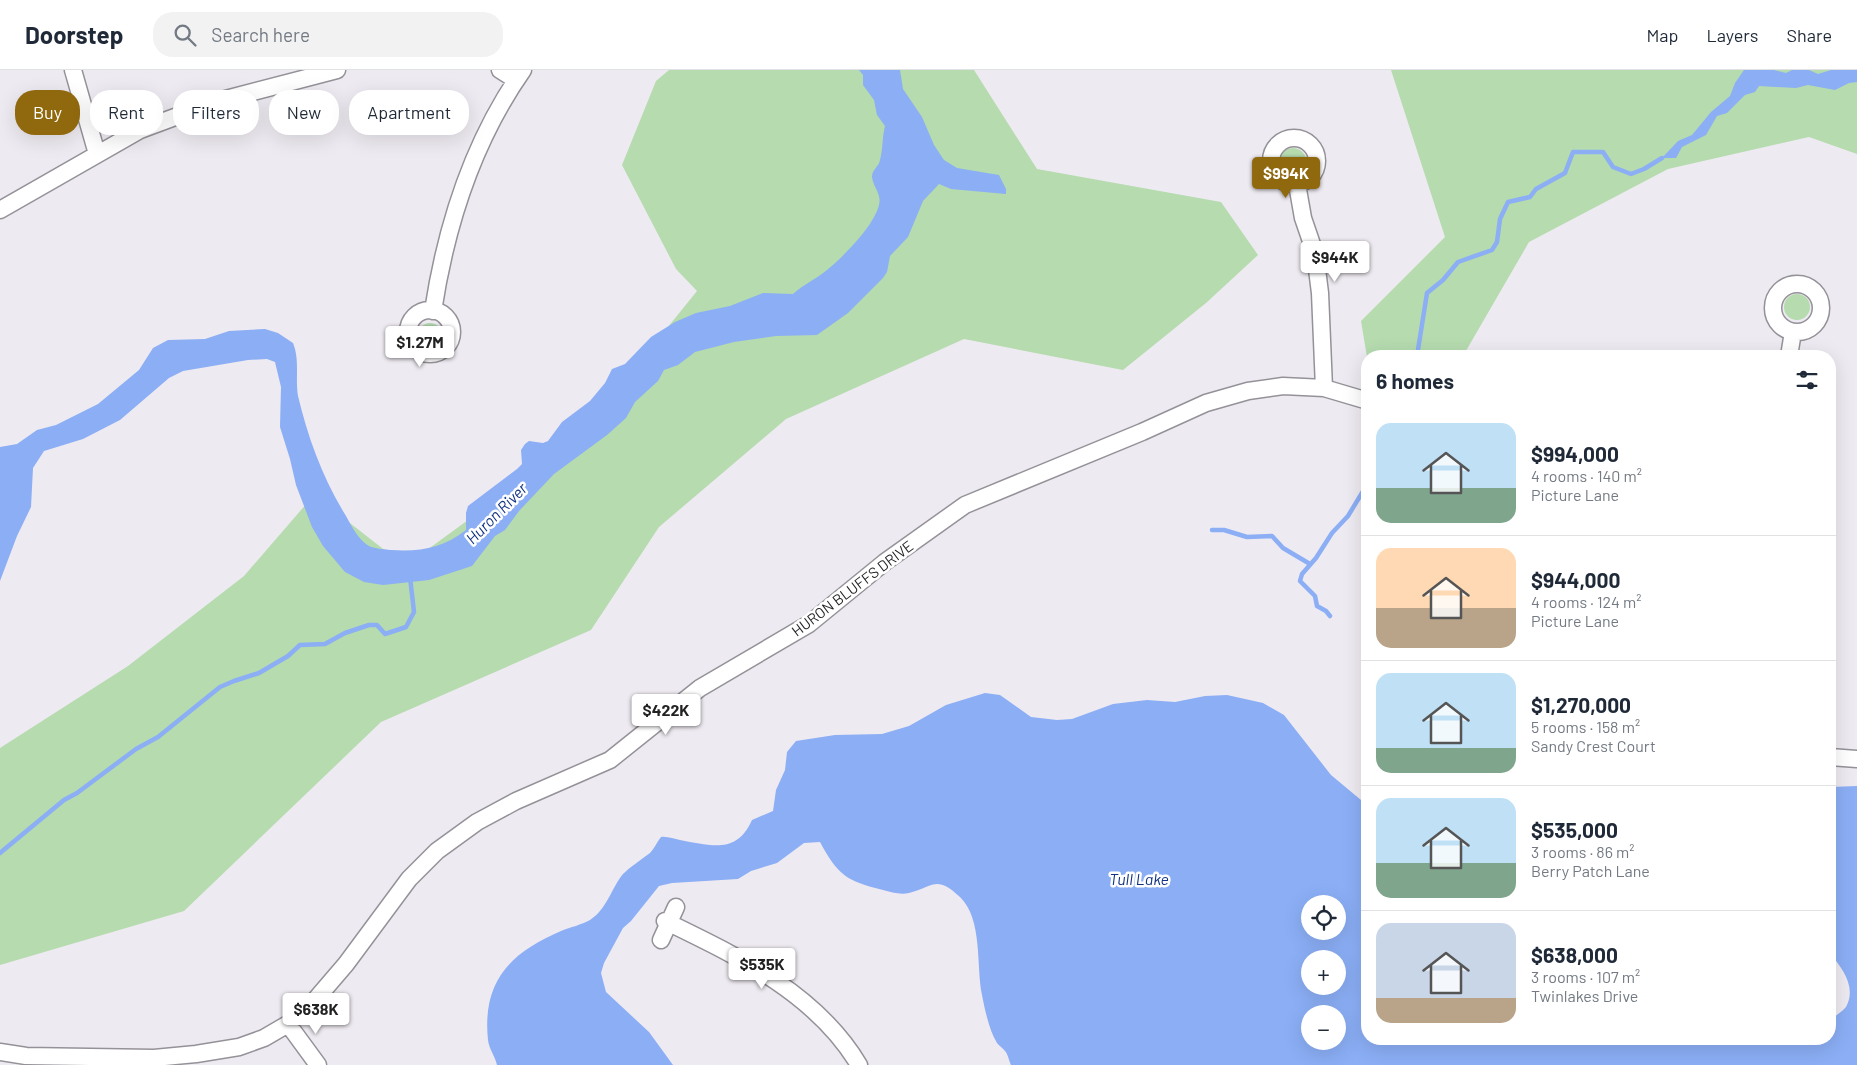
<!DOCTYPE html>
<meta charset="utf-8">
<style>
body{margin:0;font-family:Barlow,sans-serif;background:#f2f2f3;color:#1f2937;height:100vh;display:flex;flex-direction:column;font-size:19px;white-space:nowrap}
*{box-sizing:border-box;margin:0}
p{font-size:16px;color:#747a83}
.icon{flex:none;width:28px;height:28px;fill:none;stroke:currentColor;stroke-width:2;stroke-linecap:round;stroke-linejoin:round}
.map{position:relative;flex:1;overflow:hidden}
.panel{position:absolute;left:1361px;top:280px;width:475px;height:695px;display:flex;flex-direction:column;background:#fff;border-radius:20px;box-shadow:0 5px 20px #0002}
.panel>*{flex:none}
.guide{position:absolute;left:15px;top:20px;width:475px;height:45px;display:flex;gap:10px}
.controls{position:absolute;left:1301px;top:825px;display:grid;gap:10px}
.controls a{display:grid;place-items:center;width:45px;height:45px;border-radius:50%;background:#fff;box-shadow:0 5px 20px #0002;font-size:25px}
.price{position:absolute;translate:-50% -42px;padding:0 11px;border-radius:5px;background:#fff;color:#222;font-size:16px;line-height:32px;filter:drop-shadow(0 1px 2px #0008)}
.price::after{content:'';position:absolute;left:50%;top:30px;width:15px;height:11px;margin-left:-8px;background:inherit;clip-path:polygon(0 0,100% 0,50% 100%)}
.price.active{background:#90690f;color:#fff}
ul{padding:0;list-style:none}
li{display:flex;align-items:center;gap:15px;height:125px;padding:0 15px}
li+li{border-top:1px solid #e0e1e3}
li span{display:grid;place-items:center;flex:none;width:140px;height:100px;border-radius:15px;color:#555}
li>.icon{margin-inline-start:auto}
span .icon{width:60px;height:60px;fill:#fffc;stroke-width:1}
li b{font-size:21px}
h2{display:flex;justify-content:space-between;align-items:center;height:60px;padding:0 15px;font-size:21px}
.chip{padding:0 18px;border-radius:20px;background:#fff;box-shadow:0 5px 20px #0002;font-size:18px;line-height:45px}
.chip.active{background:#90690f;color:#fff}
header{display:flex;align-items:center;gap:30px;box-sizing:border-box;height:70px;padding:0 25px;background:#fff;border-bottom:1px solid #e0e1e3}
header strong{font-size:24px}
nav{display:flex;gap:28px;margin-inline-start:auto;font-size:18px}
.search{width:350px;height:45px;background:#f2f2f3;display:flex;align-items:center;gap:12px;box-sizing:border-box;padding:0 18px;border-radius:20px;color:#747a83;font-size:19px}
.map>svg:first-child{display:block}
.green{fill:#b5dbaf}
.water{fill:#8baef5;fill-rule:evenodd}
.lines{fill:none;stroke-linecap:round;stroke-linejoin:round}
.stream{stroke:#8baef5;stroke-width:4.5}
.minor-casing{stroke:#959198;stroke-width:19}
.minor{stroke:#fff;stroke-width:16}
.labels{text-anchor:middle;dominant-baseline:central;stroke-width:5;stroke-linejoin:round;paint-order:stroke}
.street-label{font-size:15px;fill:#272528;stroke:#fff}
.water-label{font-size:16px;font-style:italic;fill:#123383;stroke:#fff}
</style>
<header>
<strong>Doorstep</strong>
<div class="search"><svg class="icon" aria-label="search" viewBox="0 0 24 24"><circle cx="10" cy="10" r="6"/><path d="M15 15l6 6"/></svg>Search here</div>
<nav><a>Map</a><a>Layers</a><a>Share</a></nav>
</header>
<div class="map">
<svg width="1857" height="995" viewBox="0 0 1857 995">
<rect width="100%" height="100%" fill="#eeeaf1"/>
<!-- green -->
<path class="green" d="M669,0H974L1037,99L1221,132L1258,185L1206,233L1123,300L964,269L786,349L659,457L591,560L381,652L184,841L0,895V678L128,596L244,506L314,425L405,496L575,372L697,221L676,199L622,95L656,11Z
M1391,0H1857V84L1809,67L1668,99L1529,172L1463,286L1367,287L1361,251L1445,167Z
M1280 91a13 13 0 1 1 26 0a13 13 0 1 1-26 0Z
M1784 237a13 13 0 1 1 26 0a13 13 0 1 1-26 0Z
M418 265a12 12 0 1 1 24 0a12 12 0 1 1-24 0Z"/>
<!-- water -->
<path class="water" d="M859,0H900L903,19L922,47L934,75L944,90L957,98L999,105L1006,119V124L951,119L939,114L923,131L908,167L890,186L887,202L883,208L848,243L817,265L776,266L734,272L695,282L678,295L664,300L658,311L635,332L626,348L607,365L554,404L519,441L505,460L495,466L472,496L429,510L383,515L364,512L345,502L323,476L312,457L296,415L290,389L280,357L281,317L275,292L267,289L248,290L183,301L169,308L120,350L83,369L44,381L33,398L31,437L17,466L0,511V377L17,374L37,360L56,355L98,334L139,300L153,278L168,270L205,269L229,261L265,259L278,263L293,273C300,290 295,308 298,326C308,368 323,409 346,446C351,455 357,467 366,474C372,479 383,479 391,480C420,482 443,478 466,460V443L468,436L517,399L522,394L521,380L525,374L529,371L543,373L548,371L562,352L590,331L605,313L612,299L625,294L651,267L675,252L696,243L730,236L763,223L793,224C804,214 816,209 827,200C843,187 874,156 879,135C882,124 873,117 872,107C872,99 879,97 880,90C883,79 882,67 885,56L877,45L874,30L863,15V5Z
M1744,0H1774L1786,3L1792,0H1809L1818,4L1831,0H1857V12L1849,13L1835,20L1808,15L1796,18L1759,16L1755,22L1745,25L1727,43L1717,46L1706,65L1682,77L1676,88H1662L1678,71L1692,65L1711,42L1730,26L1735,13Z
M985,623L1000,625L1031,647L1057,650L1072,649L1113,634L1147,630L1175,632L1205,626L1227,625L1263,633L1284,645L1331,705L1367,735L1368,969H1830V950C1835,946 1842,942 1846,937C1857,917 1842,898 1830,883V717L1857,716V995H1011C1009,991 1008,984 1005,981C1003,978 999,976 997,973C989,960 985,940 982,925C976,897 983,849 960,827C936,805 935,816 909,823C900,825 891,822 883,820C846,811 838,805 820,772L804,773L777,793L751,801L738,809L672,813L659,816L631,851L623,858L604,893L601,903L606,922L649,962L673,995H497C495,986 489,979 488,970C482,911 510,883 561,861C571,857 581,855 590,850C607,839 611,819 623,804C631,796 641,790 650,783C654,779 657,772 661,767C667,766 674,769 680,770C712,776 737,784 752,750L773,741L776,720L785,700L787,682L796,671L835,665L882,664L909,656L946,635ZM1310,834H1338V861H1310ZM1310,889H1338V916H1310ZM1310,944H1338V971H1310Z"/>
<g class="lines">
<!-- stream -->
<path class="stream" d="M1417,286L1427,223L1443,210L1458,192L1492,180L1497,172L1500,149L1508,132L1530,127L1536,119L1565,103L1573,82H1603L1613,97L1631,104L1644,99L1662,88
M1212,460H1224L1247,467L1272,466L1283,478L1310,494
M1330,546L1326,541L1317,536L1315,526L1300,511L1302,504L1316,488L1332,463L1348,446L1368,413
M0,783L64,730L77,723L136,679L158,667L220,617L234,611L259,603L288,586L300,575L325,574L345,563L369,555H377L385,564L406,557L414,542L410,507"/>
<defs>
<path id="minor" d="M73,0L97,84
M500,0L516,10
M1271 91a23 23 0 1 1 46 0a23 23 0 1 1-46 0Z
M1297,114L1303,148L1315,183L1320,223L1324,318
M0,140L140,60L218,31L337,0
M1773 238a24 24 0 1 1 48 0a24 24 0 1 1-48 0Z
M408 262a22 22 0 1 1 44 0a22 22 0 1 1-44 0Z
M433,241C446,156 473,71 523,0
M1789,286L1793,262
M1830,687L1857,689
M665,851C737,886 816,923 859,995
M661,870L676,837
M288,954L318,995
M0,982L26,986L154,988L196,984L239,977L264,968L288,954L316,929L346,894L409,809L437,781L477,752L516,731L610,690L700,618L809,554L885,492L965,435L1142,362L1206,333L1248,321L1283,316L1324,318L1368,331"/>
</defs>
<!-- minor casing -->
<use href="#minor" class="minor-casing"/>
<!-- minor -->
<use href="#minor" class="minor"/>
</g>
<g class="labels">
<!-- street labels -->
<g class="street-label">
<text transform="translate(852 518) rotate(-37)">HURON BLUFFS DRIVE</text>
</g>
<!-- water labels -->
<g class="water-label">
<text transform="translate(496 443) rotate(-45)">Huron River</text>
<text x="1139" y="808">Tull Lake</text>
</g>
</g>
</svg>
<div class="controls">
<a><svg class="icon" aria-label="locate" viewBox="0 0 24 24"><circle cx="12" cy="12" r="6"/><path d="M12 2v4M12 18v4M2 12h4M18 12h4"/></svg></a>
<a>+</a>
<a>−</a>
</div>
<b class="price active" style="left:1286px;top:129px">$994K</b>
<b class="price" style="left:1335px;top:213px">$944K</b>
<b class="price" style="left:420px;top:298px">$1.27M</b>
<b class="price" style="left:666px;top:666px">$422K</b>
<b class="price" style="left:762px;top:920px">$535K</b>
<b class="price" style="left:316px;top:965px">$638K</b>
<div class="guide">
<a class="chip active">Buy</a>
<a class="chip">Rent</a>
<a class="chip">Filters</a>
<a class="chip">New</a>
<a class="chip">Apartment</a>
</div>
<section class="panel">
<h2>6 homes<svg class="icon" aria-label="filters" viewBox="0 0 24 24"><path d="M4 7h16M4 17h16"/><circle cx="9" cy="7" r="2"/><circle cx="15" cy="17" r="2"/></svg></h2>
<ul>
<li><span style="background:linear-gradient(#bfe0f5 65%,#7fa58c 0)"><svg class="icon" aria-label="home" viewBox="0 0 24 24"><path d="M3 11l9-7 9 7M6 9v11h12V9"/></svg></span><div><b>$994,000</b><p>4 rooms · 140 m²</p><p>Picture Lane</p></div></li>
<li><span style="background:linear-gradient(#ffd9b3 60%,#b9a48a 0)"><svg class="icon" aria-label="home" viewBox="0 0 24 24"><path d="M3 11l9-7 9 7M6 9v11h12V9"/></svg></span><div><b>$944,000</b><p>4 rooms · 124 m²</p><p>Picture Lane</p></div></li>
<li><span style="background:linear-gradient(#bfe0f5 75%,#7fa58c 0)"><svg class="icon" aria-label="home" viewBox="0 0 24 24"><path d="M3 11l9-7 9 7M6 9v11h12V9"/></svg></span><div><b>$1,270,000</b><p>5 rooms · 158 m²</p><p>Sandy Crest Court</p></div></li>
<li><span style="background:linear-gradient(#bfe0f5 65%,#7fa58c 0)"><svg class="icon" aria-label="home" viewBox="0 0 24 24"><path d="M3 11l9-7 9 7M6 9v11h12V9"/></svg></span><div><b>$535,000</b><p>3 rooms · 86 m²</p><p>Berry Patch Lane</p></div></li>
<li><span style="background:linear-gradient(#c9d6e8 75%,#b9a48a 0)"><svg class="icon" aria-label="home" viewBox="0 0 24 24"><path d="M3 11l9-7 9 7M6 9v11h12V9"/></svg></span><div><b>$638,000</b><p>3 rooms · 107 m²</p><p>Twinlakes Drive</p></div></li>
</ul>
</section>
</div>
